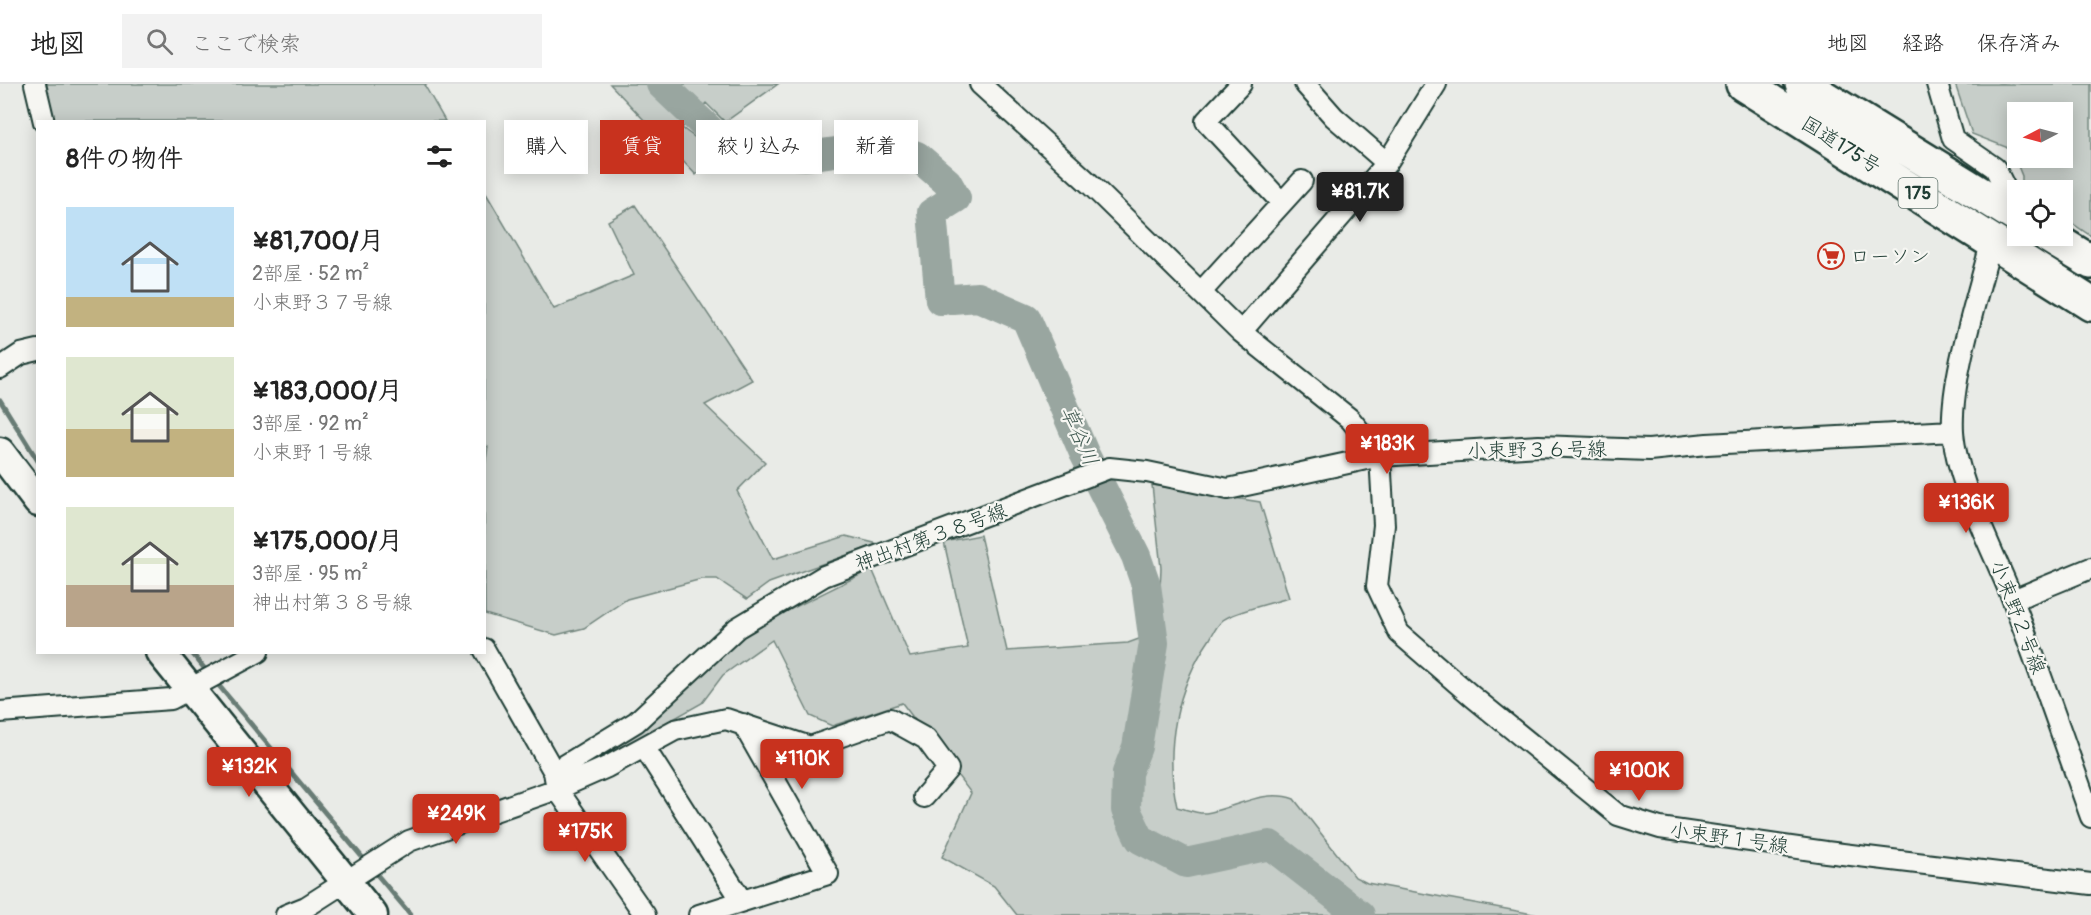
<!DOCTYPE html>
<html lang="ja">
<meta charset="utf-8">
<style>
body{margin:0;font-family:Pangolin,"Klee One",sans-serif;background:#f2f2f2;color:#222;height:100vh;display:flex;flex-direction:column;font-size:22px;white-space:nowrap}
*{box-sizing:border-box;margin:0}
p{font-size:20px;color:#767676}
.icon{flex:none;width:33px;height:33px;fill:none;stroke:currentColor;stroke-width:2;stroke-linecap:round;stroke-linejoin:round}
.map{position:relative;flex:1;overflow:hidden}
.side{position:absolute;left:36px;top:36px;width:450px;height:534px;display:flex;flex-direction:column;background:#fff;border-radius:0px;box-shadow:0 3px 15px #0003}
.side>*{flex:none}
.banner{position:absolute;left:504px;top:36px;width:570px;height:54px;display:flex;gap:12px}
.needle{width:39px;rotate:264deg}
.controls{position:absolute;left:2007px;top:18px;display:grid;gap:12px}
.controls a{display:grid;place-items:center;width:66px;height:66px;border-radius:0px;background:#fff;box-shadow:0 3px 15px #0003;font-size:30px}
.price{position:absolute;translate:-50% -51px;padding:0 14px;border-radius:6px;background:#c8321e;color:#fff;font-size:20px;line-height:39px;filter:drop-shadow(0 2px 3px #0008)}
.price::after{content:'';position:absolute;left:50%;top:36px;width:18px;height:14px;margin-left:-9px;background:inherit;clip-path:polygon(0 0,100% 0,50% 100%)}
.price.active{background:#222;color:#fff}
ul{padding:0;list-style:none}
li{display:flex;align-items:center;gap:18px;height:150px;padding:0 30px}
li span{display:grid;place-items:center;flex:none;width:168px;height:120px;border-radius:0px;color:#555}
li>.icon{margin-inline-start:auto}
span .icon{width:72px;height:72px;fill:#fffc;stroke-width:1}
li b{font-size:26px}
h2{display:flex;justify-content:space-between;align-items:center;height:72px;padding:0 30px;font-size:26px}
.chip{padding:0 21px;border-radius:0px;background:#fff;box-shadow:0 3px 15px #0003;font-size:21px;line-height:54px}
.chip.active{background:#c8321e;color:#fff}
header{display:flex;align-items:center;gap:36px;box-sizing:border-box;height:84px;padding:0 30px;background:#fff;border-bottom:2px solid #e0e0e0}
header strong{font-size:28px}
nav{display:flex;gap:33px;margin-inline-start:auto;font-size:21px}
.search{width:420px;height:54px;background:#f2f2f2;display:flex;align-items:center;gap:15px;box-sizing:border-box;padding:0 21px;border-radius:0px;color:#767676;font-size:22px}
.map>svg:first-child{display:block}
.green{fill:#c7cec9;stroke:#73867e;stroke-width:1.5;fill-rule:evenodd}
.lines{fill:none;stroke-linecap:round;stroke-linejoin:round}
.stream{stroke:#687c75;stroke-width:5}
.river{stroke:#99a6a0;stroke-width:30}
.street-casing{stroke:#1f3d34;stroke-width:24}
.secondary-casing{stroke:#1f3d34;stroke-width:33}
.highway-casing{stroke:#1f3d34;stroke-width:38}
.street{stroke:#f6f6f2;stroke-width:20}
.secondary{stroke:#f6f6f2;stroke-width:28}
.highway{stroke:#f6f6f2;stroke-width:33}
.labels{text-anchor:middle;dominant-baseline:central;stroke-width:4.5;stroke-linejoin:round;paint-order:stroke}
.shield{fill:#f6f6f2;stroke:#60746d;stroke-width:1.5}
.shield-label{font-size:18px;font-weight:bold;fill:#1f3d34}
.street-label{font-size:20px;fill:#1f3d34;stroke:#f6f6f2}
.poi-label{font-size:20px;fill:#1f3d34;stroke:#f6f6f2;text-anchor:start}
.water-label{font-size:21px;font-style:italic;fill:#445c54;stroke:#f6f6f2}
</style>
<header>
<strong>地図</strong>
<div class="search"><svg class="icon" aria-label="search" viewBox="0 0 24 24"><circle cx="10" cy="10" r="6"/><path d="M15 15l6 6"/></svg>ここで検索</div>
<nav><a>地図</a><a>経路</a><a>保存済み</a></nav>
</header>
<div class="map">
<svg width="2091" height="831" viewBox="0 0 2091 831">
<rect width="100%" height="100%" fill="#e9ebe7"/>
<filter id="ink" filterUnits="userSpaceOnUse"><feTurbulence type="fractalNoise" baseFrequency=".0167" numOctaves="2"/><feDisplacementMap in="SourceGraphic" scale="12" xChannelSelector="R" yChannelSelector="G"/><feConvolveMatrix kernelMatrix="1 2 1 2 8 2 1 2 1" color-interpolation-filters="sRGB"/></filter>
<g filter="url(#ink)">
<!-- green -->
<path class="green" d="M37,0H427L425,2L445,37H49Z
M610,0H778L725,38L706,19L682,44L716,69L696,91Z
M1955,0H2091V152L2063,133L2062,106H2022V92L2011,65L1972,50ZM2062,28V74H2018V28Z
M484,106L554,225L634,191L608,137L635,121L752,296L705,321L765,378L737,407L773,475L846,452L878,460L769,499L747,515L717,495H702L627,515L584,544L556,551L485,530L484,388L488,363L484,361Z
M1152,401L1260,418L1289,514C1275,518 1233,528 1223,536C1218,540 1213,549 1210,555C1176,604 1164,665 1177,723C1186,725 1197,730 1206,729C1235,724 1264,704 1294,715L1355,793L1367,799L1538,831H1017L994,802L942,773L971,709L902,619L832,642L810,632L772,556L723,591L702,619L611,670L606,663L694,598L753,544L872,485L910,573L968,564L944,458L980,451L1007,567L1128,559L1158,548L1161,484Z"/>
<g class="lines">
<!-- stream -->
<path class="stream" d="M0,316L38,377
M191,568L209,590
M215,597L367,779
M373,786L411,831"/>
<!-- river -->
<path class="river" d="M661,0L719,55L769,62L784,70L806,72L887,61L917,72L947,98L956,114L932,129L940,216L978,213L1026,234L1084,369L1136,472L1146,501L1154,559L1137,663L1127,689L1126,726L1140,755L1186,779L1270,761L1360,831"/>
<defs>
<path id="street" d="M35,0L44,38
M980,0L1090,100L1241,248L1350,335L1380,372L1539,362L1649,366L1707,360L1953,347
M1241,0L1206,37L1282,119
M1305,0L1334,33L1387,79
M1937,0L1953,55L1995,84L2004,102L2000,122
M1992,155C1979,209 1950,294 1953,347C1956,397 1993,466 2012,514C2040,587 2065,660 2091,733
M1201,208L1302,97
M1241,248L1387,79L1436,0
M0,284L21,270L38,266
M2013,516L2091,484
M484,565L554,688
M0,628L171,615L258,568
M644,663L742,817
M286,831L306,823L409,757L557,705L607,683L675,646L726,635L810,663L890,635L926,655L948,685L924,713
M645,831L557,705L554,688L636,638L737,544L824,492L1109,384L1147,388L1228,405L1380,372L1384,441L1377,502L1399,549L1473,613L1618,731L1660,744L1826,768L2091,800
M699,831L828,790L743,640"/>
<path id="secondary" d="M0,368L38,418
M160,568L373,831"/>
<path id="highway" d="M1743,0L2091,220
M1802,0L2018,133
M2048,152L2091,178"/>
</defs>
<!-- street casing -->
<use href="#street" class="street-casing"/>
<!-- secondary casing -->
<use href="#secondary" class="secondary-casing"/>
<!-- highway casing -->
<use href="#highway" class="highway-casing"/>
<!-- street -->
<use href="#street" class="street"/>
<!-- secondary -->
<use href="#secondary" class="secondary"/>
<!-- highway -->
<use href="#highway" class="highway"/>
</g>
</g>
<!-- icons -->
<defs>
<symbol id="supermarket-ring" viewBox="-11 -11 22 22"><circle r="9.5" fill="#f6f6f2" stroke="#c8321e" stroke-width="1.5"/><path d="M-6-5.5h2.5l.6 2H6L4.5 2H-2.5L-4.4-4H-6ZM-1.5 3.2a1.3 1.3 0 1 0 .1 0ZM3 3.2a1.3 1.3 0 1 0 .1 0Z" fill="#c8321e"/></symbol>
</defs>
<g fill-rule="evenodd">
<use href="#supermarket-ring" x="1816" y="157" width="30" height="30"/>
</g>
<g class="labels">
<!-- shield labels -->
<rect class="shield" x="1898.5" y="94" width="39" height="30" rx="4.5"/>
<g class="shield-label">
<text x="1918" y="109">175</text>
</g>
<!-- street labels -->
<g class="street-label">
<text transform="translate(1841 61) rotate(32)">国道175号</text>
<text transform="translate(1537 366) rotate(-1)">小束野３６号線</text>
<text transform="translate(931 453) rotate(-20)">神出村第３８号線</text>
<text transform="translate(2018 533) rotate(69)">小束野２号線</text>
<text transform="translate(1729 754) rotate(8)">小束野１号線</text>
</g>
<!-- poi labels -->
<g class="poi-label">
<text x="1850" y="172">ローソン</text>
</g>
<!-- water labels -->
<g class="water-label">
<text transform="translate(1079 352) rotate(66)">草谷川</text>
</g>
</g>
</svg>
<div class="controls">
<a><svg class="needle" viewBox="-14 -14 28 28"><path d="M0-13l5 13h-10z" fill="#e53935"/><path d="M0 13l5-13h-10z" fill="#767676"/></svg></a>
<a><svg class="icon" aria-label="locate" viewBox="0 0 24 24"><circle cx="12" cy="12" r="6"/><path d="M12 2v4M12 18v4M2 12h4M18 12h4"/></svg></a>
</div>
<b class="price active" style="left:1360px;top:139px">¥81.7K</b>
<b class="price" style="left:1387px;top:391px">¥183K</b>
<b class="price" style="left:1966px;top:450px">¥136K</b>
<b class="price" style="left:802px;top:706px">¥110K</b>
<b class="price" style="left:249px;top:714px">¥132K</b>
<b class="price" style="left:1639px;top:718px">¥100K</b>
<b class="price" style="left:456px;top:761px">¥249K</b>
<b class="price" style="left:585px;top:779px">¥175K</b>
<div class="banner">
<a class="chip">購入</a>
<a class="chip active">賃貸</a>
<a class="chip">絞り込み</a>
<a class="chip">新着</a>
</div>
<section class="side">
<h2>8件の物件<svg class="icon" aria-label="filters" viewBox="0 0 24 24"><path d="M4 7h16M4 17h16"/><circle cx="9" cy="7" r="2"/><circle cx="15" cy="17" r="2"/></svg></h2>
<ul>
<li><span style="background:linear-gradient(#bfe0f5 75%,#c2b280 0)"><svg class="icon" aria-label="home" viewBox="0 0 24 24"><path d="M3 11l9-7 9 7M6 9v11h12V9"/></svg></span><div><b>¥81,700/月</b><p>2部屋 · 52 m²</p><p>小束野３７号線</p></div></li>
<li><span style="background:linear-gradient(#dfe7d0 60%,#c2b280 0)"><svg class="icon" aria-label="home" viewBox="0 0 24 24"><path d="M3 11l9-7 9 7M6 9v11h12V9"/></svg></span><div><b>¥183,000/月</b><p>3部屋 · 92 m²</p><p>小束野１号線</p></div></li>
<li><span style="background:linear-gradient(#dfe7d0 65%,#b9a48a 0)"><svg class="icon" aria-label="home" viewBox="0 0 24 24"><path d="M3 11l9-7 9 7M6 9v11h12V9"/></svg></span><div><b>¥175,000/月</b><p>3部屋 · 95 m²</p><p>神出村第３８号線</p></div></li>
</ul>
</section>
</div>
